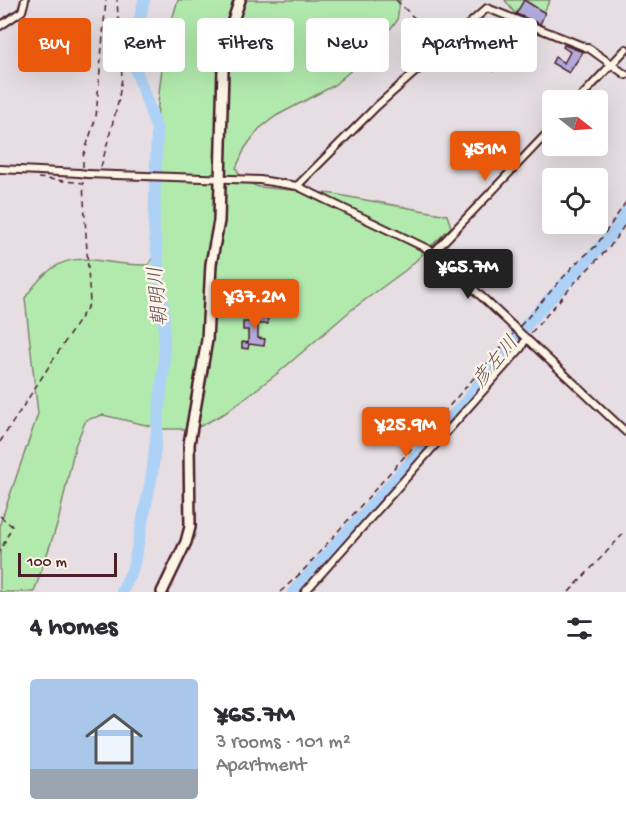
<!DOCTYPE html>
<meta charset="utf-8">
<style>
body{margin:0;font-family:"Gochi Hand","Klee One",sans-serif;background:#f7f7f7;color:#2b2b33;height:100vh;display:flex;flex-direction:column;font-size:22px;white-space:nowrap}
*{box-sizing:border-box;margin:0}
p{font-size:20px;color:#7c7c81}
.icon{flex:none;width:33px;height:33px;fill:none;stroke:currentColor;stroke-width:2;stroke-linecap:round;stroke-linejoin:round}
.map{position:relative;height:592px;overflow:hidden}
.panel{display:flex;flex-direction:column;background:#fff;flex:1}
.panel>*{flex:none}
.hud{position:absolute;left:18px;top:18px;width:591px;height:54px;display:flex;gap:12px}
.needle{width:39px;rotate:107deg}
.tools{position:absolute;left:542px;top:90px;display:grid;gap:12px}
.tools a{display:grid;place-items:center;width:66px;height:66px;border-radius:6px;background:#fff;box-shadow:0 6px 24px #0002;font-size:30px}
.scale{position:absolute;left:18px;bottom:15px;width:99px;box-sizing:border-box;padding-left:6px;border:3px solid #4a1f2b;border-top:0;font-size:16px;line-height:21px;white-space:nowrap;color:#4a1f2b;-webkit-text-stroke:4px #fcf5e5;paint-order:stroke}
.price{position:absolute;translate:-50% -51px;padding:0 14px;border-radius:6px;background:#ea580c;color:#fff;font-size:20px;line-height:39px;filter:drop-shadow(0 2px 3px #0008)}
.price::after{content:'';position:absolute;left:50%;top:36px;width:18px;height:14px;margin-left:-9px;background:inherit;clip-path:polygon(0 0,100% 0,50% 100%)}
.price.on{background:#222;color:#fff}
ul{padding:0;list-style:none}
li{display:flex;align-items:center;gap:18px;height:150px;padding:0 30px}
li+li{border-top:2px solid #e1e1e2}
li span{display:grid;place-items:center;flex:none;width:168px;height:120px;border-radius:6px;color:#555}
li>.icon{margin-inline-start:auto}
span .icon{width:72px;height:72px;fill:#fffc;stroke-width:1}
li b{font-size:26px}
h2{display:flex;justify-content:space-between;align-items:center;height:72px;padding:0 30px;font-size:26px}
.pill{padding:0 21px;border-radius:6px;background:#fff;box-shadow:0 6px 24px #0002;font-size:21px;line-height:54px}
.pill.on{background:#ea580c;color:#fff}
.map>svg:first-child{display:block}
.green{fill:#b2eaae;stroke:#7e846c;stroke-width:1.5}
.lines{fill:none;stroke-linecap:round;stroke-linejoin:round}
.river{stroke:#aed2f6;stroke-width:12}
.building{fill:#b1aadb;stroke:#4a1f2b;stroke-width:1.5}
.street-casing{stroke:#4a1f2b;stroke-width:10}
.secondary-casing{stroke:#4a1f2b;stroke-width:14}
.path{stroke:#4a1f2b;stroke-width:1.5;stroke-dasharray:6 4.5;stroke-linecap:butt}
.street{stroke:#fcf5e5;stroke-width:6}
.secondary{stroke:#fcf5e5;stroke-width:9}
.street-bridge-casing{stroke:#4a1f2b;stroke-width:10;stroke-linecap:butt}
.street-bridge{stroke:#fcf5e5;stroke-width:6}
.labels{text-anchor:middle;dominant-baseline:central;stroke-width:5;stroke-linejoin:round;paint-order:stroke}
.water-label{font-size:20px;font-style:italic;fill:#634c5e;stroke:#fcf5e5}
</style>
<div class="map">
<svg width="626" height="592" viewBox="0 0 626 592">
<rect width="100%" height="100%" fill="#e6dee2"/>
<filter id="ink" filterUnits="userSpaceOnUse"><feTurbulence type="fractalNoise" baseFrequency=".0167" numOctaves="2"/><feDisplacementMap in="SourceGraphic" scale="12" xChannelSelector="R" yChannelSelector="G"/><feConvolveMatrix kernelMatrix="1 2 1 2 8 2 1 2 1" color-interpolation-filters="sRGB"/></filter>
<g filter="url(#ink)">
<!-- green -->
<path class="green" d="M178,0H400L397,21L364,59L333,86L276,116L259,129L245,148L236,168L243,181L259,187L333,194L447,215L451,227L407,269L350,311L278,373L225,413L195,429H163L103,415L86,420L75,446L58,522L34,592H0V524L38,414L25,298C66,238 89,266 148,265C164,244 156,219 156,195C155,170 155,145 157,121C159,80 165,39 178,0Z
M505,0H550L539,21L527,30Z"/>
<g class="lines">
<!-- river -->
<path class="river" d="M122,592L133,568L152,475L164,365V313L154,229L157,130L135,67V41L144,0
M293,592L469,398C498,356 540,308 576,272C596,252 612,236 626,212"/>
</g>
<!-- building -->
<path class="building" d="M524,0L545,13L540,24L516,14Z
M511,28L519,35L493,71L482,62L486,58L477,51L482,44L488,49L500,34L503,37Z
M564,45L583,52L569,73L552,63L555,57L564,63L570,52L563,47Z
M267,313L268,324H258V338L265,339L264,346L249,344L248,349L242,348V342L248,343V330H243V322H251V314Z"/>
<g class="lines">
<defs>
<path id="street" d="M0,26L22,11L25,0
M578,100L626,49
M0,169L79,173
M87,174L260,180L297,186L434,252L626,432
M297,186L377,106L487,8L590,49L626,75
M434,252L552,128
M305,592L521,348L526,338"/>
<path id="secondary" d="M162,592L186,542L190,527L189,444L207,340L211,264L219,221L223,68L230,29L240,0"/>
</defs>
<!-- street casing -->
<use href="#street" class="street-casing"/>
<!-- secondary casing -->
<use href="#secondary" class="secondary-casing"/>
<!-- path -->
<path class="path" d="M396,0L439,42
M83,167V157L96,117L106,0
M101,167L118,103L122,78L117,0
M520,326L575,264L596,246L626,202
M531,333L578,279L609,248L626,223
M0,442L90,303L83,183L38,178
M0,516L12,526L0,552
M280,592L301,573L513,334
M569,592L626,531"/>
<!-- street -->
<use href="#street" class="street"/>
<!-- secondary -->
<use href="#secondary" class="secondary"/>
<defs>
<path id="street-bridge" d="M79,173L87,174"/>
</defs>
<!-- street-bridge casing -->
<use href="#street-bridge" class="street-bridge-casing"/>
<!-- street-bridge -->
<use href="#street-bridge" class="street-bridge"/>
</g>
</g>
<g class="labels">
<!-- water labels -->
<g class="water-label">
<text transform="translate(160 296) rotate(-95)">朝明川</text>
<text transform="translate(497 363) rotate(-51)">彦左川</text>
</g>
</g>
</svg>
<div class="tools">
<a><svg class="needle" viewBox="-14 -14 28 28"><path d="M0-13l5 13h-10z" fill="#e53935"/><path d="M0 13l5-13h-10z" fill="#7c7c81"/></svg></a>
<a><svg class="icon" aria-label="locate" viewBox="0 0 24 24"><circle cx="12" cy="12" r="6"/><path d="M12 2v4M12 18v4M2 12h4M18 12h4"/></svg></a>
</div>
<div class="scale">100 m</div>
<b class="price" style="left:485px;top:182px">¥51M</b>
<b class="price on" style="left:468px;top:300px">¥65.7M</b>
<b class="price" style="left:255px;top:330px">¥37.2M</b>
<b class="price" style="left:406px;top:458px">¥25.9M</b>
<div class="hud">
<a class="pill on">Buy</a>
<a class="pill">Rent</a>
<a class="pill">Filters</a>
<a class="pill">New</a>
<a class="pill">Apartment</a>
</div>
</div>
<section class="panel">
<h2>4 homes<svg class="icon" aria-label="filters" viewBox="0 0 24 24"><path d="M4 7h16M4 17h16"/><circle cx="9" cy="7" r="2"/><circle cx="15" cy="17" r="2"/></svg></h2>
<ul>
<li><span style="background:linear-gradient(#a9c7e8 75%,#9aa5b1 0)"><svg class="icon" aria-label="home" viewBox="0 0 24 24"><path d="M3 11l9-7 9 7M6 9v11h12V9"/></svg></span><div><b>¥65.7M</b><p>3 rooms · 101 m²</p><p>Apartment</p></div></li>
</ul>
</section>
